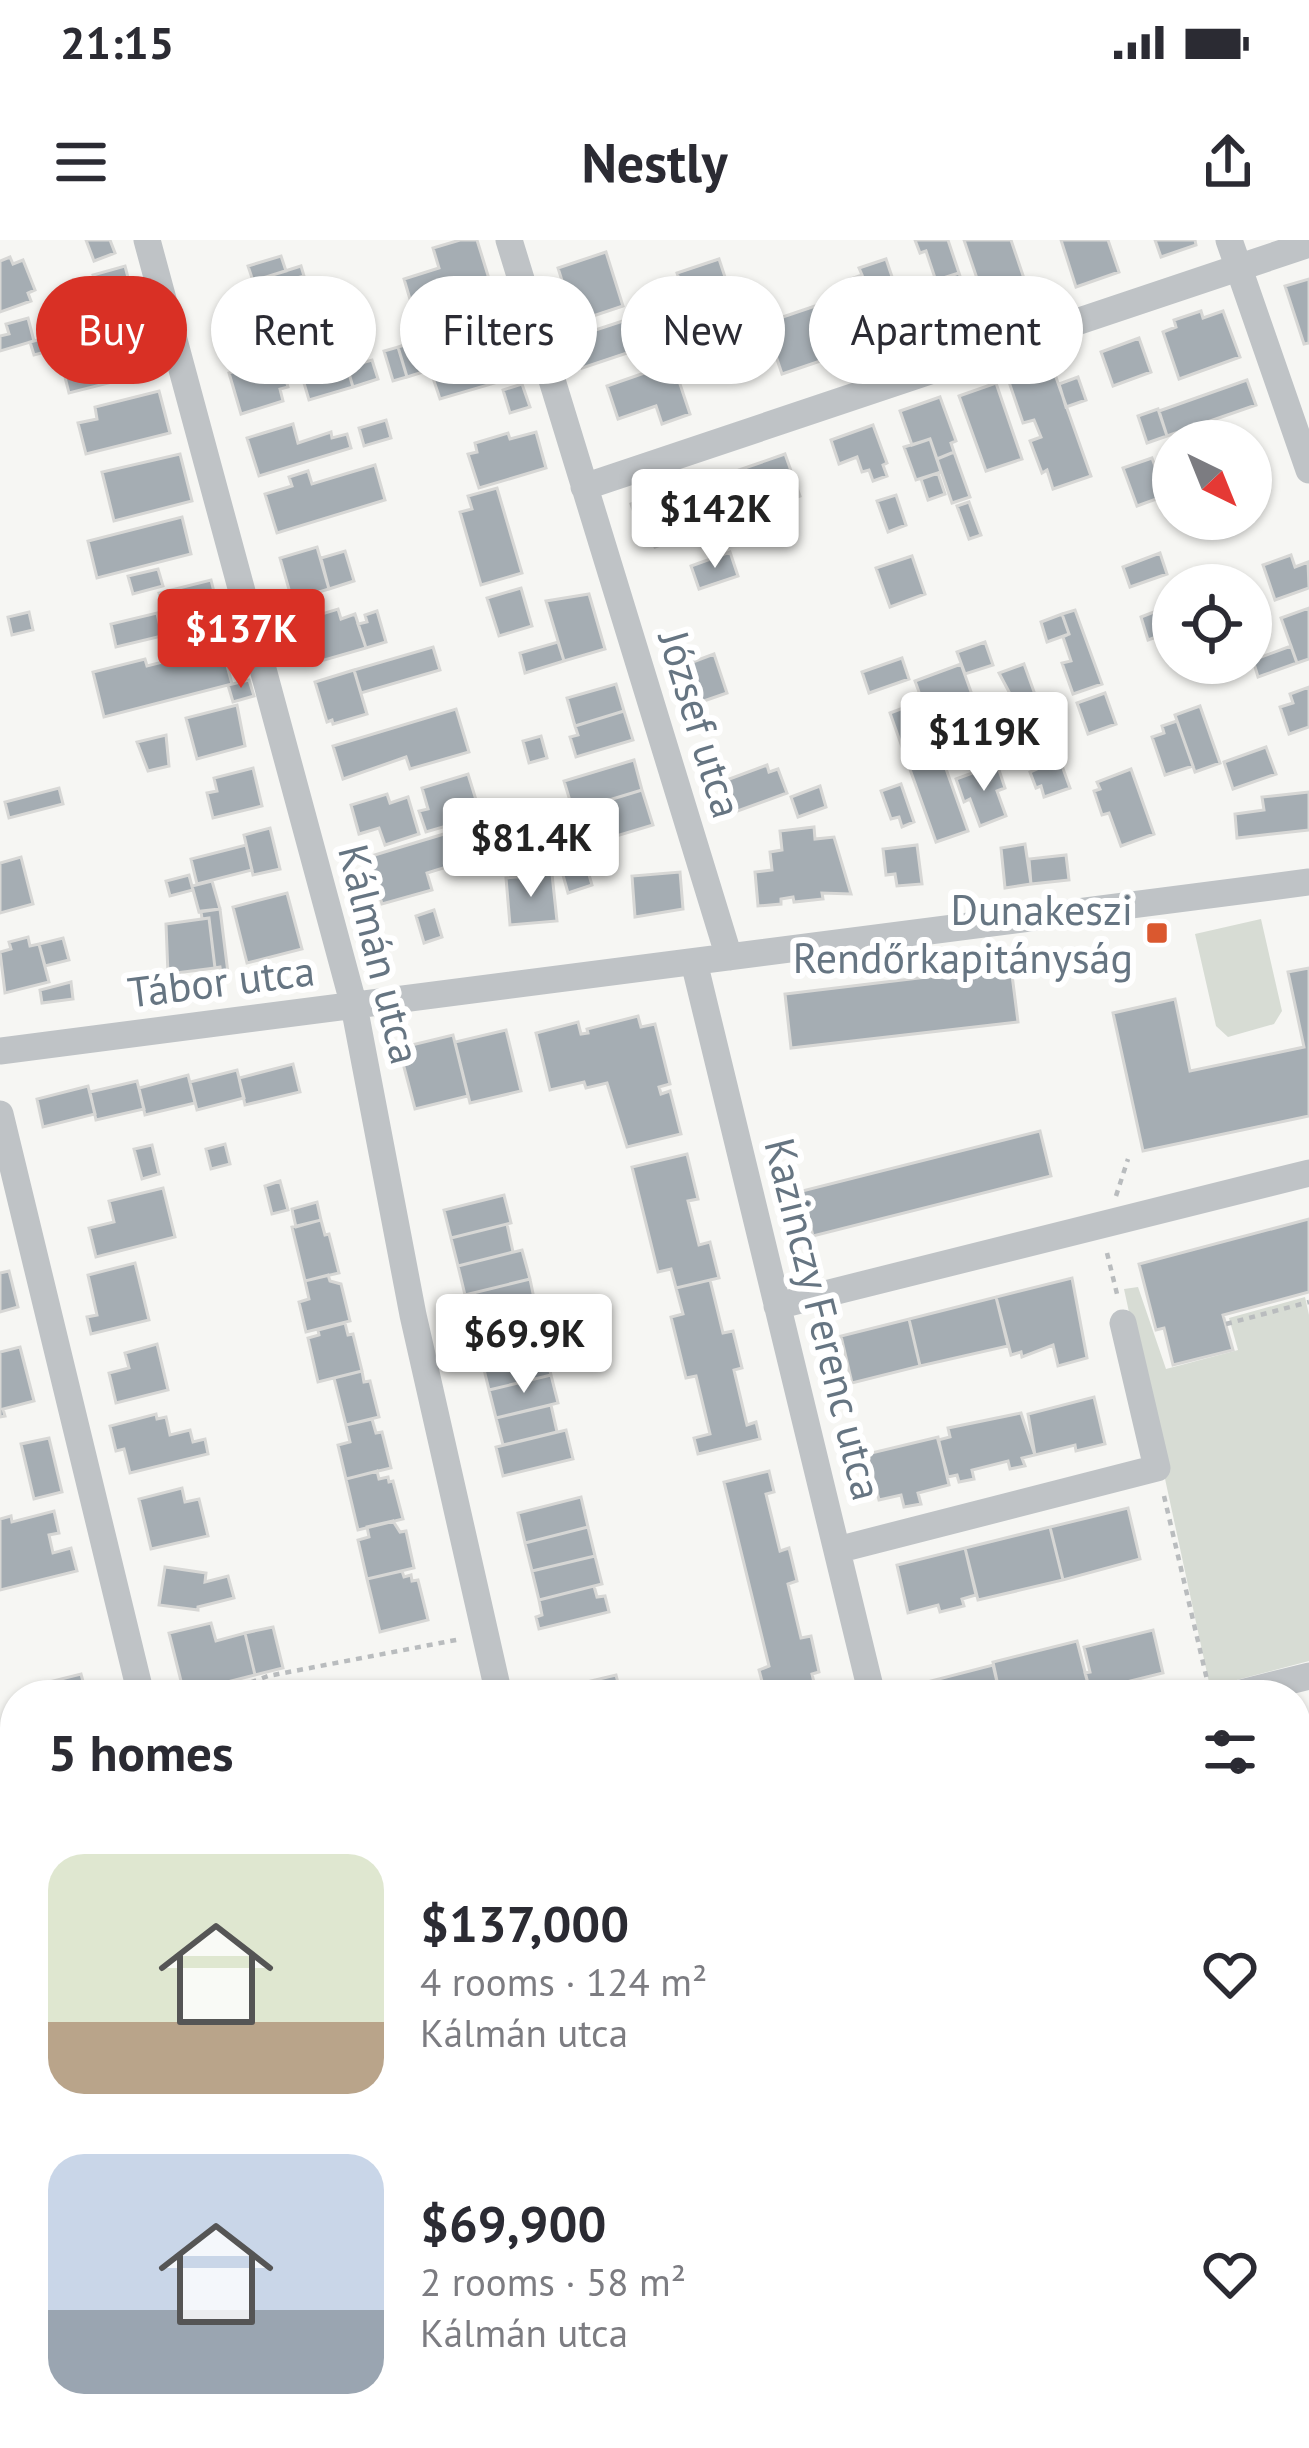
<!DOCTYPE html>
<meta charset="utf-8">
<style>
body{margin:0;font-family:"PT Sans",sans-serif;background:#f2f2f3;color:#2b2b33;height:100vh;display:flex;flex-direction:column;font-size:45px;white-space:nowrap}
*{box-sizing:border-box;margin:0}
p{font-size:39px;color:#7c7c81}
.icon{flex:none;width:66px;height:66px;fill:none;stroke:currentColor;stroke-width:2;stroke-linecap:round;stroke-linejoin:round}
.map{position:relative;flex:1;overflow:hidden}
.drawer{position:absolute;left:0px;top:1440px;width:1311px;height:768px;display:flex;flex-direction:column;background:#fff;border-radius:48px 48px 0 0;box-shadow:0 3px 9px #0004}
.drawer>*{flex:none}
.guide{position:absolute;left:36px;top:36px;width:1239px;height:108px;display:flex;gap:24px}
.needle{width:78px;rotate:137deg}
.fabs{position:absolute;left:1152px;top:180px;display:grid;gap:24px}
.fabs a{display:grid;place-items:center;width:120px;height:120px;border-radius:50%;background:#fff;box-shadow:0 3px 9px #0004;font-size:60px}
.price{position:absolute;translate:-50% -102px;padding:0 27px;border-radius:12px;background:#fff;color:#222;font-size:39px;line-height:78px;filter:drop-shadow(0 3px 6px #0008)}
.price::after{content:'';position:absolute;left:50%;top:72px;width:36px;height:27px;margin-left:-18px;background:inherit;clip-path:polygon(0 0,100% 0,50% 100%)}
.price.current{background:#d93025;color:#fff}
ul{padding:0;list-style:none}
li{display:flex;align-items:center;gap:36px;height:300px;padding:0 48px}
li span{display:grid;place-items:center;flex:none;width:336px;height:240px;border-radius:36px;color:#555}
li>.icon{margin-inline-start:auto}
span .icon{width:144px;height:144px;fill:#fffc;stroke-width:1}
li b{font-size:51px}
h2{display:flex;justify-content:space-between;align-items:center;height:144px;padding:0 48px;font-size:51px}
.pill{padding:0 42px;border-radius:54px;background:#fff;box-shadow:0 3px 9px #0004;font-size:42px;line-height:108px}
.pill.current{background:#d93025;color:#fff}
.status{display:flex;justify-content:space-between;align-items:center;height:84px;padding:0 60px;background:#fff;direction:ltr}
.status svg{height:33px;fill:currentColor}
header{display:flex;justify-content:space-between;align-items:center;height:156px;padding:0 48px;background:#fff;font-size:54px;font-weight:600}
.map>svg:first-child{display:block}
.green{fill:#d7dcd4}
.building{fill:#a5adb3;stroke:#d7d7d5;stroke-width:3}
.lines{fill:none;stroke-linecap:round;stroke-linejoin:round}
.path{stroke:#b9bcbe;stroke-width:4.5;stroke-dasharray:6 6;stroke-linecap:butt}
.minor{stroke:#bfc3c6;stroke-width:27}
.poi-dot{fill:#da582f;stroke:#fff;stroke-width:4.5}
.labels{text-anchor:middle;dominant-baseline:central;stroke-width:12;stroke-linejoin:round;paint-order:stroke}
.street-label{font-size:42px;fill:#667582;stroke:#fff}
.poi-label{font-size:42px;fill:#667582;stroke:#fff;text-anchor:end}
</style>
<div class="status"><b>21:15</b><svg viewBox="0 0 49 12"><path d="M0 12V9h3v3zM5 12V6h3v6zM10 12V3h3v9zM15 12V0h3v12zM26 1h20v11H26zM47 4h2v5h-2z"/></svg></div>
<header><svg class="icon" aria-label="menu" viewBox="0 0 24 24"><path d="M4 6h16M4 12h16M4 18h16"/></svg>Nestly<svg class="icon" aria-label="share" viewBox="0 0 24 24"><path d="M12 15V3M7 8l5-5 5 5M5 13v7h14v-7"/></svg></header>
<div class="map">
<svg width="1309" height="2208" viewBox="0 0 1309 2208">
<rect width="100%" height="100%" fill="#f6f6f3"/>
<!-- green -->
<path class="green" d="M1261,679L1282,771L1274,784L1228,797L1216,786L1195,694Z
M1138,1047L1166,1129L1238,1110L1229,1078L1305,1057L1309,1075V1421L1210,1447L1124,1049Z"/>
<!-- building -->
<path class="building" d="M86,0H110L115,13L94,21Z
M460,0H477L490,42L412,66L404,39L439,28L433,8Z
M915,0H948L959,33L936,41L926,11L920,13Z
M964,0H1011L1032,62L1005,71L1003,65L988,71Z
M1061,0H1108L1119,32L1076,47Z
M1155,0H1195L1196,5L1161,17Z
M606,12L623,66L575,82L558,28Z
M281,16L286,31L253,41L248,26Z
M10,17L13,24L23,20L35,50L28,53L31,61L0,72V21Z
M719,19L733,61L691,75L677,33Z
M886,19L909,87L874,99L851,39L862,35L859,28Z
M125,26L137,72L64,93L55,58L96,46L93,35Z
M301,26L304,36L269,46L266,37Z
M959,33L973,75L932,89L918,46Z
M1309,39V103L1304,104L1285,46Z
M257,57L264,80L271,78L278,101L235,113L221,67Z
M824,63L841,114L782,134L765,83Z
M1201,71L1203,78L1223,71L1240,117L1179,139L1163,92L1176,87L1174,80Z
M28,78L34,101L0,111V96L9,94L6,84Z
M626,80L636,110L582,128L571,98Z
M129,85L131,91L142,89L152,132L69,153L64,133L113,120L106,91Z
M508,87L522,135L440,159L432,135L470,124L463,100Z
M80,88L84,102L34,115L30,102Z
M1139,98L1151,132L1113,146L1101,112Z
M414,102L423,132L407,137L398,107Z
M398,107L407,137L393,141L384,111Z
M345,120L353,147L309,160L301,133Z
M372,120L378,139L353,147L347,127Z
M270,121L273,132L283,129L288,147L280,149L283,161L241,174L229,133Z
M673,123L690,174L662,184L656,166L618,179L607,146Z
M1052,126L1091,236L1053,249L1047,230L1042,233L1030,201L1041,197L1034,180L1023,183L1009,142Z
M1078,137L1086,160L1066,167L1059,144Z
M1247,140L1256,165L1167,196L1159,171Z
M996,143L1022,219L986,231L959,156Z
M522,144L530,167L510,173L503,150Z
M159,151L170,193L86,214L78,183L97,179L95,167Z
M940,157L956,201L951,203L954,212L937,219L930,199L912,205L900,171Z
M1158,169L1167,196L1147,203L1138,176Z
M386,180L391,198L364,206L359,188Z
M293,184L298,203L331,192L332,198L347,194L351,208L259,236L247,198Z
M873,185L887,223L883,225L887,236L873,241L869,230L862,232L857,217L839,224L831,200Z
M536,192L546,228L479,248L468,214L477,212L475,203L508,193L510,199Z
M930,199L941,232L916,240L904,207Z
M954,212L970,257L952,263L937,219Z
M180,214L192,261L114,281L102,232Z
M785,214L800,256L754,272L739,230Z
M1152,218L1158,234L1173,229V253L1137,266L1123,228Z
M375,225L385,260L277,293L265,254L292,246L289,237L308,231L312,244Z
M938,233L945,254L928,260L921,239Z
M497,248L522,333L481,345L460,272L472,269L468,256Z
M670,250L684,289L666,295L669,302L655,307L653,301L645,304L631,264Z
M896,255L906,285L888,292L877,261Z
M969,262L981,295L969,299L957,266Z
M182,277L191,314L97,338L88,301Z
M317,307L329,349L292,360L280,318Z
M345,311L354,341L329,349L321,318Z
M730,312L738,336L699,349L691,326Z
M1160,313L1167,334L1130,347L1123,327Z
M1291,315L1295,327L1308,322L1309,348L1275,360L1263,325Z
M912,316L925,354L890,367L876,328Z
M158,329L163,346L133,354L128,336Z
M211,340L221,380L169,394L159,353Z
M521,348L532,386L499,396L487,358Z
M589,354L605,409L564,421L546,361Z
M1309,368V419L1297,423L1281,378Z
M338,369L341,379L355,374L366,408L307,425L295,382Z
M1075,370L1102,444L1073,454L1062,423L1071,421L1063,397L1069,394L1062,374Z
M1159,370L1167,393L1148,400L1141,377Z
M377,371L386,402L366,408L358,384L367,382L365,375Z
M29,372L33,390L12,395L8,377Z
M157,373L162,396L116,407L111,384Z
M1062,374L1069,394L1047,402L1041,382Z
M558,402L564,421L525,433L520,413Z
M985,402L993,425L965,434L957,412Z
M1291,406L1297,423L1258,437L1253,420Z
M222,407L232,444L104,477L93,432L145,419L147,426Z
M433,407L440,430L361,453L354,430Z
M714,414L727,453L695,464L682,426Z
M902,418L909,439L869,453L862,432Z
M961,424L993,513L951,528L948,520L944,522L915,441Z
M1024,424L1037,460L1017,467L999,433Z
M354,430L367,474L333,484L332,480L327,482L315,442Z
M249,440L254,456L233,462L228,445Z
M616,444L624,471L575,486L567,458Z
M1309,447V487L1289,494L1280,467L1293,463L1290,454Z
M1105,453L1116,484L1088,494L1077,463Z
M1041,459L1051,486L1030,493L1020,466Z
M922,461L939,509L907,521L890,473Z
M237,465L245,506L197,519L186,478Z
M1200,466L1220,523L1195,532L1175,475Z
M456,469L469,512L410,529L406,517L343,539L333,506Z
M624,471L633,500L576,517L570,497L578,495L575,486Z
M1177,481L1193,526L1165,535L1152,497L1164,493L1162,486Z
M1048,487L1070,548L1044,557L1041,546L1036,548L1030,532L1037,529L1025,495Z
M166,495L169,526L148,531L137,502Z
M541,496L547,518L529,523L523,501Z
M1266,507L1276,534L1233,549L1224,522Z
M939,509L968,591L936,602L907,521Z
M634,520L642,550L573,571L564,541Z
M997,524L1005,548L997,551L1006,576L980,586L970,559L964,562L956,539Z
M767,525L769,532L778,529L787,553L732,573L724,541Z
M253,528L262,566L213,578L207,553L217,551L214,538Z
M1131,529L1154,594L1121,606L1109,573L1102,575L1094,551L1100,549L1097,542Z
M468,534L481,576L426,592L419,571L428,569L422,548Z
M901,544L914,582L902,587L899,577L891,579L881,551Z
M820,546L826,567L798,577L791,557Z
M59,548L63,564L9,578L5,562Z
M642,550L653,585L583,606L573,571Z
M1309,552V590L1237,598L1235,574L1264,570L1262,557Z
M387,554L390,563L408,557L419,594L385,605L379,588L359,594L351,565Z
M814,587L815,599L834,597L851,654L822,653L823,659L794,662L793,657L781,659V664L758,666L755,632L772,630L770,612L782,610L780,591Z
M270,588L280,629L253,635L244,595Z
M444,594L453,625L427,633L432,650L382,664L368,617Z
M1025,604L1031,644L1005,648L1001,608Z
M246,605L252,630L197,644L191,619Z
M917,605L922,644L897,646L895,634L886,635L883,609Z
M1066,615L1069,640L1031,644L1029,619Z
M21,617L33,664L0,673V623Z
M585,621L592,645L568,653L561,628Z
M680,632L683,669L635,677L632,636Z
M552,634L557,681L510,685L506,638Z
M189,635L193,650L170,656L166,641Z
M212,641L220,669L199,672L192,646Z
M287,653L302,709L247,723L233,667Z
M220,669L228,733L221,734L220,727L215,728L209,678L202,679L201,671Z
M434,670L442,697L424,703L416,676Z
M209,678L215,728L168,734L166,684Z
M28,697L30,706L39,704L49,742L5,753L0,712L11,709L9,702Z
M63,698L69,720L45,726L39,704Z
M1011,727L1018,782L791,808L785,754Z
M1309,728V876L1143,911L1113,773L1175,759L1190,831L1304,807L1288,732Z
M71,742L73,759L42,763L40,750Z
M638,776L641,787L655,784L670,844L659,847L661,854L670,851L681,894L627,907L607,843L586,848L584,842L550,850L536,793L578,782L581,794L588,793L587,789Z
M506,790L521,851L470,863L455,802Z
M453,795L468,856L415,869L399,808Z
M293,824L300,852L245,865L239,838Z
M237,830L244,858L197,870L190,842Z
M188,835L195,863L145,875L139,848Z
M137,841L144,869L96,880L90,852Z
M88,846L95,874L43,887L37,859Z
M1040,891L1051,936L813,996L802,951Z
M225,904L230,924L211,929L206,909Z
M152,905L159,934L142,939L134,909Z
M687,914L698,959L688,961L699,1005L710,1002L719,1038L676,1048L671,1029L658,1032L632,927Z
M280,941L288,970L272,974L265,946Z
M163,948L175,997L96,1017L89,988L114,982L109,961Z
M504,955L511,983L451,998L444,970Z
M317,962L321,980L296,987L292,969Z
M1309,979V1052L1223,1075L1233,1110L1173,1125L1164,1088L1156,1090L1139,1024Z
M321,980L325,995L329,994L339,1033L305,1041L292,987Z
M507,984L513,1012L458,1026L451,998Z
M522,1010L530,1039L465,1055L458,1026Z
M135,1023L149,1080L91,1094L87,1077L97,1075L88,1035Z
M9,1031L18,1067L0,1072V1033Z
M328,1035L330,1041L341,1044L350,1081L306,1092L299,1062L309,1059L305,1041Z
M1072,1038L1087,1118L1058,1126L1053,1105L1022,1117L1021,1112L1011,1115L996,1057Z
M530,1039L536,1068L472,1083L465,1055Z
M710,1040L723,1093L733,1091L742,1128L734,1130L747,1185L756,1182L760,1199L698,1214L694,1198L710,1194L696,1136L686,1138L671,1077L683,1074L676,1048Z
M996,1057L1008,1106L920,1126L909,1079Z
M492,1079L496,1095L471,1101L467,1084Z
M909,1079L920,1126L852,1143L841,1096Z
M345,1083L348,1095L353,1094L362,1131L318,1142L308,1098L319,1095L318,1090Z
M157,1104L168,1150L116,1163L109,1133L129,1128L125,1113Z
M544,1106L551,1135L489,1150L482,1121Z
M20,1107L34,1161L3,1169L5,1176L0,1177V1112Z
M362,1131L364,1142L370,1141L379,1177L346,1185L334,1138Z
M551,1135L558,1163L496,1178L489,1150Z
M1094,1157L1105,1204L1076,1211L1075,1205L1035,1215L1028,1174Z
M551,1165L557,1192L503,1205L496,1178Z
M1021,1173L1035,1215L1022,1218L1025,1226L1010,1229L1008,1221L972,1230L974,1239L959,1242L957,1235L948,1237L938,1200L950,1197L948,1188Z
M156,1174L157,1179L166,1177L170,1195L190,1190L193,1202L205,1199L208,1214L130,1233L124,1209L116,1211L110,1186Z
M372,1179L376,1193L382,1192L391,1228L346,1239L338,1205L350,1202L346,1185Z
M566,1190L573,1219L503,1236L496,1207Z
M938,1197L949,1245L918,1253L921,1264L904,1267L901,1255L879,1260L867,1214Z
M49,1198L62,1252L34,1259L21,1204Z
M377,1231L379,1239L388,1237L389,1242L393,1241L403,1279L358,1290L346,1239Z
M769,1231L774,1252L766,1254L780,1311L789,1308L797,1341L788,1344L801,1398L811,1396L819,1432L812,1434L817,1455H776L774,1447L764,1449L759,1430L769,1426L724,1242Z
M182,1248L185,1262L199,1259L208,1296L151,1309L139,1259Z
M581,1257L588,1287L525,1303L518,1273Z
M1128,1268L1140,1319L1063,1340L1050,1287Z
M54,1271L59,1293L49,1295L53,1313L71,1308L77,1331L0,1350V1279L11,1276L12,1282Z
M393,1281L400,1292L406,1291L414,1328L367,1339L358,1300L369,1297L367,1287Z
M588,1287L595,1316L532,1331L525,1303Z
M1050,1287L1063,1340L978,1360L965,1308Z
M965,1308L976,1355L962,1359L964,1366L940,1372L938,1365L908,1373L897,1325Z
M595,1316L602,1344L539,1360L532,1331Z
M165,1327L206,1333L205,1342L228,1336L234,1358L198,1367V1370L159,1365Z
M402,1331L404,1337L411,1335L412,1341L418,1340L428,1380L380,1392L367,1339Z
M594,1346L597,1357L605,1356L609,1372L539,1389L536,1377L542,1375L539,1360Z
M211,1383L216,1401L245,1393L255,1435L184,1453L169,1393Z
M273,1387L283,1428L255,1435L245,1393Z
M1153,1390L1163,1433L1090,1451L1085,1433L1090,1432L1084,1407Z
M1077,1401L1091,1455H1000L993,1422Z
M993,1425L1000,1455H926L923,1443Z
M81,1434L85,1449L107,1444L110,1455H49L45,1443Z
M616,1435L621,1455H563L561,1448Z
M1309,1494V1540L1296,1543V1497Z
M1309,1615V1825L1297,1828L1296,1618Z
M15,1629V1672L0,1675V1633Z
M15,1808V1868L8,1870L5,1856L0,1858V1811Z
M1302,1938L1309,1981L1296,1985V1939Z
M1309,1981V2071L1296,2074V1985Z
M6,2017L14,2066L0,2069V2018Z
M1309,2071V2117L1304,2118L1296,2074Z
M15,2096V2137L0,2139V2099Z
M15,2150V2193H36L37,2201L0,2207V2159L8,2158L7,2152Z
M214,2193H248L250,2208H197L195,2196Z
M566,2193H619L622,2208H569Z
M930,2193H994L997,2208H934Z
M1118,2193H1166L1170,2208H1110L1107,2196Z
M1188,2193H1248L1251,2208H1213L1212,2204L1191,2208Z"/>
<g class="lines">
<!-- path -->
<path class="path" d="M1116,956L1128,919
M1107,1013L1117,1054
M1226,1084L1309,1062
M1164,1256L1208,1444
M217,1455L268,1436L461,1399
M0,1534L15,1531"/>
<!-- minor -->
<path class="minor" d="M147,0L354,766L413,1075L499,1455
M509,0L729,717
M1229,0L1309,230
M584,247L1309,4
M694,722L872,1455
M0,811L1309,642
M0,874L141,1455
M777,1066L1309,933
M837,1310L1157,1228L1123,1083
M1233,1455L1309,1436
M0,1749L15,1746
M1296,1889L1309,1885
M308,2193L312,2208
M680,2193L683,2208
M1051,2193L1054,2208
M1278,2193L1282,2208"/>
</g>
<!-- markers -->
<rect class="poi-dot" x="1145" y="681" width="24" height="24" rx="6"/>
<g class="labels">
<!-- street labels -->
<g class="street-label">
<text transform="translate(701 484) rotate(73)">József utca</text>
<text transform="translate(380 714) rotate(76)">Kálmán utca</text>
<text transform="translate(221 741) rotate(-7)">Tábor utca</text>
<text transform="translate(824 1079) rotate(76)">Kazinczy Ferenc utca</text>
</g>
<!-- poi labels -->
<g class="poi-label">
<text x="1133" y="669">Dunakeszi<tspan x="1133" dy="48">Rendőrkapitányság</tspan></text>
</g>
</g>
</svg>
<div class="fabs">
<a><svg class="needle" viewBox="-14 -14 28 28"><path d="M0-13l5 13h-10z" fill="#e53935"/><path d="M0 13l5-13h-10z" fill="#7c7c81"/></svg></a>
<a><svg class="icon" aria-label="locate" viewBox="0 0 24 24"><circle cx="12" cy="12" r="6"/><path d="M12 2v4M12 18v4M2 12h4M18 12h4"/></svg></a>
</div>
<b class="price" style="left:715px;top:331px">$142K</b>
<b class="price current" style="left:241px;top:451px">$137K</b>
<b class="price" style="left:984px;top:554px">$119K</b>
<b class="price" style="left:531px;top:660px">$81.4K</b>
<b class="price" style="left:524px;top:1156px">$69.9K</b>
<div class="guide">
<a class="pill current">Buy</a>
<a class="pill">Rent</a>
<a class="pill">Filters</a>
<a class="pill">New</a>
<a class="pill">Apartment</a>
</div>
<section class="drawer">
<h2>5 homes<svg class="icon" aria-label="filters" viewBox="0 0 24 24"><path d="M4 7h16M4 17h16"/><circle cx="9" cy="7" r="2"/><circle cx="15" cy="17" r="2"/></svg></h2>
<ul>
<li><span style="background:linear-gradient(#dfe7d0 70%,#b9a48a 0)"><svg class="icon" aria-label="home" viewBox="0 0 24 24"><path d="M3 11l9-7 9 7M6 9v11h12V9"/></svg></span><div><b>$137,000</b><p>4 rooms · 124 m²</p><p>Kálmán utca</p></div><svg class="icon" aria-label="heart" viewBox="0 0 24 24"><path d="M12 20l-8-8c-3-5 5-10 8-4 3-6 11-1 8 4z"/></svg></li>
<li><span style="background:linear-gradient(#c9d6e8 65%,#9aa5b1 0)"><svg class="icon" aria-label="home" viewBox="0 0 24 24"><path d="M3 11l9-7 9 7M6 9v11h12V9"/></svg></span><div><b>$69,900</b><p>2 rooms · 58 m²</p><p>Kálmán utca</p></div><svg class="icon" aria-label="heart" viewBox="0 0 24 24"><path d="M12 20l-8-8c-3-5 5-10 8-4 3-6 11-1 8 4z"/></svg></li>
</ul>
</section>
</div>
